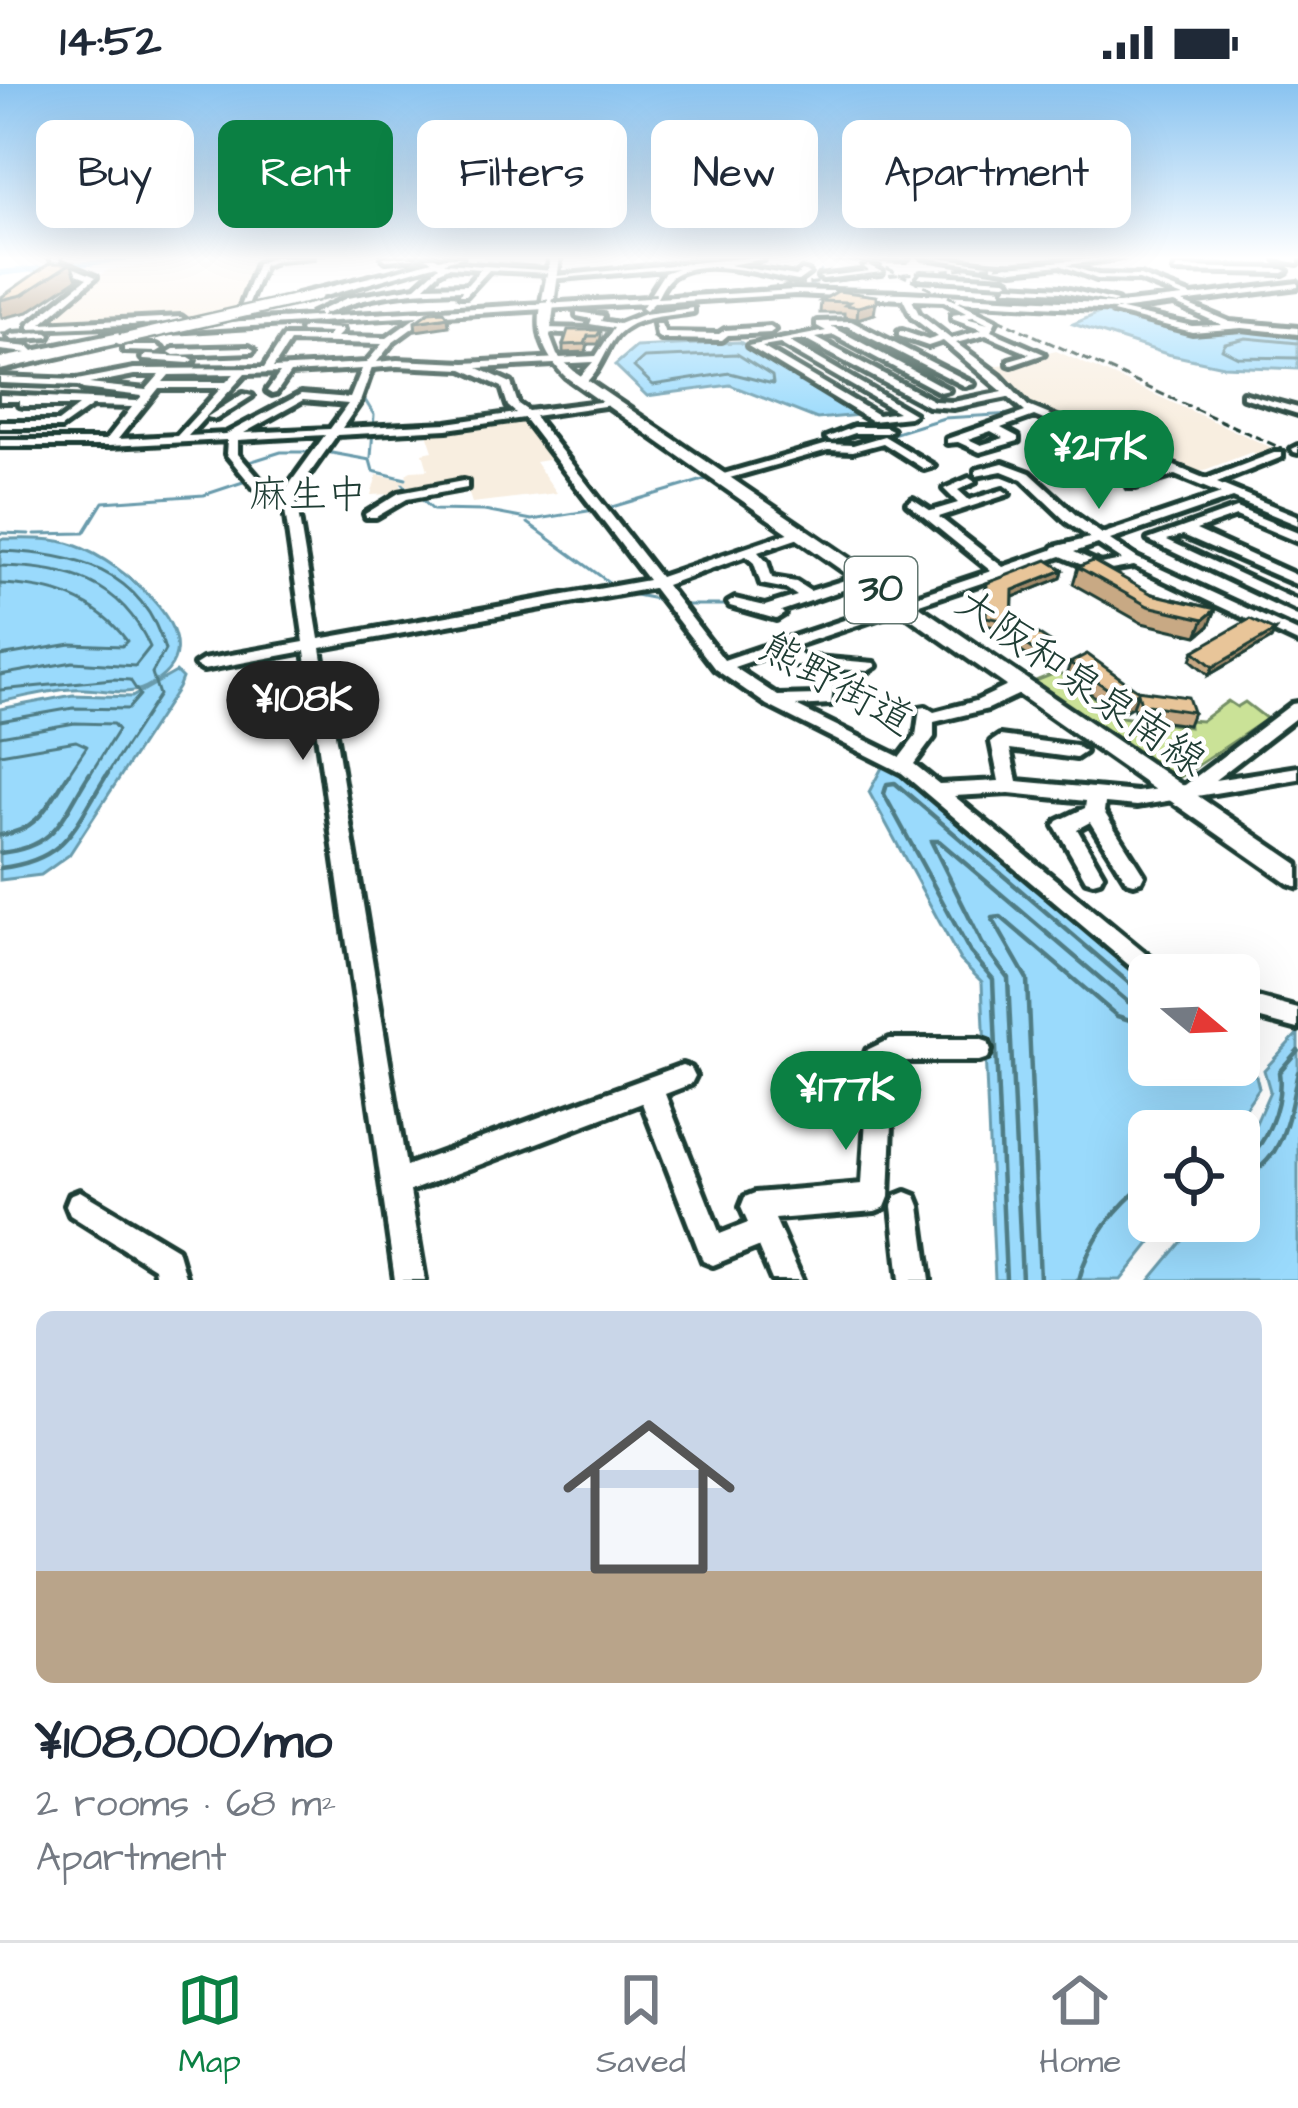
<!DOCTYPE html>
<meta charset="utf-8">
<style>
body{margin:0;font-family:"Architects Daughter","Klee One",sans-serif;background:#f6f6f7;color:#1f2937;height:100vh;display:flex;flex-direction:column;font-size:45px;white-space:nowrap}
*{box-sizing:border-box;margin:0}
p{font-size:39px;color:#747a83}
.icon{flex:none;width:66px;height:66px;fill:none;stroke:currentColor;stroke-width:2;stroke-linecap:round;stroke-linejoin:round}
.map{position:relative;height:1196px;overflow:hidden}
.panel{display:flex;flex-direction:column;background:#fff;flex:1}
.panel>*{flex:none}
.banner{position:absolute;left:36px;top:36px;width:1227px;height:108px;display:flex;gap:24px}
.needle{width:78px;rotate:109deg}
.buttons{position:absolute;left:1128px;top:870px;display:grid;gap:24px}
.buttons a{display:grid;place-items:center;width:132px;height:132px;border-radius:18px;background:#fff;box-shadow:0 12px 48px #0002;font-size:60px}
.price{position:absolute;translate:-50% -102px;padding:0 27px;border-radius:42px;background:#0b8043;color:#fff;font-size:39px;line-height:78px;filter:drop-shadow(0 3px 6px #0008)}
.price::after{content:'';position:absolute;left:50%;top:72px;width:36px;height:27px;margin-left:-18px;background:inherit;clip-path:polygon(0 0,100% 0,50% 100%)}
.price.current{background:#222;color:#fff}
ul{padding:0;list-style:none}
li{display:grid;align-content:center;gap:24px;height:636px;padding:0 36px}
li span{display:grid;place-items:center;height:372px;border-radius:18px;color:#555}
li>.icon{margin-inline-start:auto}
span .icon{width:216px;height:216px;fill:#fffc;stroke-width:1}
li b{font-size:51px}
.tag{padding:0 42px;border-radius:18px;background:#fff;box-shadow:0 12px 48px #0002;font-size:42px;line-height:108px}
.tag.current{background:#0b8043;color:#fff}
.status{display:flex;justify-content:space-between;align-items:center;height:84px;padding:0 60px;background:#fff;direction:ltr}
.status svg{height:33px;fill:currentColor}
.dock{display:flex;justify-content:space-around;align-items:center;height:168px;border-top:3px solid #e0e1e3;background:#fff;font-size:33px;color:#747a83}
.dock a{display:grid;justify-items:center;gap:6px}
.dock .current{color:#0b8043}
.map>svg:first-child{display:block}
.built{fill:#f8eee0}
.green{fill:#cae297;stroke:#749066;stroke-width:3}
.water{fill:#9adafc;stroke:#699bac;stroke-width:3}
.lines{fill:none;stroke-linecap:round;stroke-linejoin:round}
.shore-far1{stroke:#507c84;stroke-width:3}
.shore{stroke:#507c84;stroke-width:4.5}
.stream{stroke:#699bac;stroke-width:3}
.river{fill:#9adafc;fill-rule:evenodd}
.minor-casing{stroke:#1f3d34;stroke-width:10}
.major-casing{stroke:#1f3d34;stroke-width:9}
.highway-casing{stroke:#1f3d34;stroke-width:9}
.minor{fill:#fff;fill-rule:evenodd}
.major{fill:#fff;fill-rule:evenodd}
.highway{fill:#fff;fill-rule:evenodd}
.rail{stroke:#1f3d34;stroke-width:3;stroke-dasharray:9 4.5;stroke-linecap:butt}
.major-bridge-casing{stroke:#1f3d34;stroke-width:15;stroke-linecap:butt}
.major-bridge{stroke:#fff;stroke-width:10}
.wall{fill:#c8a984;stroke:#1f3d34;stroke-width:3}
.shaded-wall{fill:#a28a6b;stroke:#1f3d34;stroke-width:3}
.building{fill:#e8c599;stroke:#1f3d34;stroke-width:3}
.labels{text-anchor:middle;dominant-baseline:central;stroke-width:9;stroke-linejoin:round;paint-order:stroke}
.far-neighbourhood-label{font-size:39px;fill:#1f3d34;stroke:#fff}
.shield{fill:#fff;stroke:#627771;stroke-width:3}
.shield-label{font-size:39px;font-weight:bold;fill:#1f3d34}
.street-label{font-size:42px;fill:#1f3d34;stroke:#fff}
</style>
<div class="status"><b>14:52</b><svg viewBox="0 0 49 12"><path d="M0 12V9h3v3zM5 12V6h3v6zM10 12V3h3v9zM15 12V0h3v12zM26 1h20v11H26zM47 4h2v5h-2z"/></svg></div>
<div class="map">
<svg width="1298" height="1196" viewBox="0 0 1298 1196">
<rect width="100%" height="100%" fill="#fff"/>
<filter id="ink" filterUnits="userSpaceOnUse"><feTurbulence type="fractalNoise" baseFrequency=".00833" numOctaves="2"/><feDisplacementMap in="SourceGraphic" scale="24" xChannelSelector="R" yChannelSelector="G"/><feConvolveMatrix kernelMatrix="1 2 1 2 8 2 1 2 1" color-interpolation-filters="sRGB"/></filter>
<g filter="url(#ink)">
<!-- built -->
<path class="built" d="M219,173L267,177L259,180L239,225L203,233L40,239L63,216L108,186Z
M1056,267L1147,307L1279,367L1263,374L1252,368L1199,388L1211,395L1204,397L1027,323L988,284Z
M530,335L559,374L535,378L557,409L472,419L465,399L417,407L402,399L400,405L407,409L371,411L377,391L408,396L406,390L411,387L428,386L423,369L433,367L426,346Z"/>
<!-- green -->
<path class="green" d="M1058,588L1122,633L1189,643L1188,636L1201,637L1228,617L1237,623L1245,618L1267,635L1176,696L1033,598Z"/>
<!-- water -->
<path class="water" d="M1106,226L1190,246L1244,242L1298,248V285L1223,282L1167,270L1073,240Z
M740,258L860,331L817,335L730,301L647,312L615,281L636,263Z
M0,455C24,455 51,453 74,461C121,477 229,562 146,603C124,614 97,603 73,605C48,606 24,613 0,618Z
M176,588L182,594L178,604L69,771L41,791L0,796V625L73,611L132,613Z
M886,676L1149,900V981L1239,977L1256,992L1259,1004L1229,1047H1149V1137H1168L1121,1196H995L982,898L960,876L869,708Z
M1298,949V1196H1150L1199,1137H1239V1078L1270,1007L1264,986Z"/>
<g class="lines">
<!-- shore-far1 -->
<path class="shore-far1" d="M1298,259L1246,254L1225,259L1222,265L1238,273L1298,274
M737,270L772,292L773,300L730,289L653,301L634,283L644,274Z
M0,467C73,469 143,485 165,566L152,589L159,611L106,692
M0,482C66,483 121,496 150,563L135,582L73,578L0,591
M0,500C52,502 95,514 127,557L122,562L71,560L0,572
M0,606L113,595L130,596L140,611L128,625L73,624L0,637
M0,652L75,639L113,640L118,646L89,692
M0,670L76,657L87,662L67,692"/>
<!-- shore -->
<path class="shore" d="M0,751C38,748 49,719 69,689
M0,769C58,763 61,734 90,689
M0,784C69,776 74,742 108,689
M1239,1079C1267,1065 1283,1019 1279,988L1298,966
M1239,1094C1285,1081 1289,1028 1298,988
M1006,1196L993,895L970,868L884,710L887,700L895,699L1136,905L1149,909
M1022,1196L1008,894L982,859L931,757H939L1128,918L1149,924
M1040,1196L1027,895L992,834L1001,833L1117,932L1149,942
M1079,1196C1088,1157 1117,1121 1149,1097"/>
<!-- stream -->
<path class="stream" d="M803,206L817,198L821,187
M362,311L374,331L371,373
M1029,334L1040,337
M886,352L944,334L1013,330
M326,368L370,376L373,387L406,395
M243,380L281,368H315
M403,400L411,408
M419,413L433,426L484,427L532,436L594,426
M605,425L710,394
M528,439L614,502
M0,449L29,450
M35,450L84,449L103,418L204,411L246,397
M625,509L662,516
M681,521H731"/>
<!-- river -->
<path class="river" d="M129,173H165L0,192V186Z"/>
<defs>
<path id="minor" d="M51,173H59L60,178L96,193L41,240L181,233L185,236L181,239L29,245V241L87,194L54,181Z
M274,173H312L279,176L264,181L246,226L239,228L257,180Z
M383,173H421L386,176Z
M426,173H435L446,179L554,187L550,189L489,186L466,211H460L462,206C413,207 365,209 320,233L648,214L664,189L678,184L549,195L545,193L754,173L763,175L729,181L796,192L802,187L809,189L798,197C763,191 705,172 674,191C666,196 662,205 657,214L795,206L905,209L1119,220L1183,213L1139,196L1097,195L1060,181L1013,186L923,173C954,173 987,183 1018,181C1053,179 1088,173 1123,173L1067,181L1098,191L1140,192L1192,212L1298,199V203L1182,218L1230,238L1298,244V250L1242,244L1192,248L1113,228L1117,225L1192,242L1222,241L1174,219L1119,226L957,218L996,237L991,247L1044,270L1012,281L1009,280V276L1030,270L986,251L956,259L1000,292L1028,322L1206,395L1274,369H1282V373L1217,399L1298,432V441L1232,414L1110,456L1137,474L1298,548V559L1134,482L1099,488L1061,472L792,563L804,573L874,579L876,582L868,587L835,585L831,620L796,622L900,673L916,652L920,624L926,623L934,628L976,617L1016,598H1028L1030,602L1028,606L988,625L934,638V653L914,680L939,700L999,697L991,658L1000,652L1076,662L1085,668L1076,674L1010,665L1017,697L1137,708L1185,701L1292,620L1298,619V632L1215,696L1298,683V695L1137,722L1105,719L1104,728L1144,791L1141,797L1134,799L1127,797L1090,738L1077,745L1103,790L1100,796L1093,798L1086,796L1055,742L1058,737L1085,724L1086,717L1009,709L954,712L1163,884L1166,891H1149V898L902,689L767,621L715,585L653,504L321,564L406,1082L682,981L691,984L695,992L691,1000L665,1010L720,1150L748,1139L741,1123L745,1113L755,1109L862,1100L867,1016L864,974L867,966L890,955H979L988,958L991,966L988,974L979,977H893L889,979L893,1016L889,1113L885,1123L875,1127L775,1135L802,1196H772L758,1163L713,1181L703,1177L642,1019L410,1107L425,1196H395L305,567L203,586L195,581L203,576L304,558L283,412L254,404L226,370L227,356L109,362H0V356H106L132,323L92,322L61,344H0V338H58L79,322H23L19,321V317H0V311L137,317L142,312L83,305L78,302L0,299V293L77,296L134,285L264,284L284,253H327L331,249L302,248L301,246L305,243L342,245L343,247L337,253L387,254L418,232L171,247L167,244L171,241L312,233V230L347,214L416,203L439,182ZM448,183L481,185L467,201L425,202L440,187ZM795,210L903,215L912,233L938,253L928,256L902,247L899,248V252L928,262L943,257L1003,308L953,318L934,317L816,254L834,251L940,308L949,306L831,242H847L965,302L974,300L851,237L817,238V242L826,247L748,262L872,337L909,333L914,330L790,258L805,256L928,322L953,324L1008,313L1025,328L947,355V359L958,358L980,368L1018,357V353L1001,344L1034,332L1165,386L1128,397V403H1136L1175,391L1221,410L1102,450L1077,432L1030,389L1003,379L976,386V392L1002,387L1022,395L1067,438L1090,454L1054,463L1052,466L1003,483L939,433L1009,410L1003,406L969,416L958,406L975,398L969,394L944,405L958,419L931,427L913,415L907,419L991,487L724,576L666,501L746,472L754,479L761,500L787,505L797,512L765,522L735,515L728,519L730,522L776,535L784,530L781,527L869,497L871,494L864,490L810,507L796,498L772,494L767,478L758,468L805,452V446L800,445L660,493L534,332L611,321L616,318L615,316L528,327L518,320L511,299L478,284L593,278L576,297L585,299C599,287 602,274 612,258C629,231 665,233 693,228V224L644,230L619,240L601,237L603,232L577,228V232L592,235L590,240L614,244L596,272L465,279L397,276L377,278L392,259L429,232L645,219L642,224L646,227L654,219ZM912,216L944,217L966,229L952,231V235L982,246L951,255L919,230ZM974,233L988,240L966,234ZM290,258L382,260L366,279L273,284ZM780,260L898,328L878,331L762,263ZM397,282L463,285L502,303L508,322L516,329L447,339L342,344L360,318L372,284ZM362,285L350,314L301,310L226,350L188,352L245,290L280,289L267,307L272,310L276,309L290,289ZM234,290L226,298H163L169,291ZM134,291H159L146,306L89,300ZM159,304H221L177,352L118,355ZM303,316L348,320L330,345L244,349ZM524,334L648,496L319,555L295,410L337,351L447,345ZM991,347L1004,354L981,361L968,355ZM325,351L286,405L262,398L238,370V356ZM1098,460L1122,476L1101,480L1074,468ZM778,568L794,581L819,584L817,611L778,612L734,583Z
M821,173H908L905,175Z
M1277,173L1298,175V179L1277,175Z
M868,181L882,188L823,195L819,193L869,187L864,183Z
M1177,183L1283,185L1287,187L1283,189L1174,187Z
M382,190L385,194L301,213L297,211Z
M921,190L1005,195L1009,197L1005,199L918,194Z
M1008,201L1061,204L1117,217L1113,219L1061,208L1005,205Z
M655,240H661L665,249L719,250L725,246L770,243L774,246L770,249L728,251L722,256L661,255L657,252Z
M544,244L591,245L595,248L591,251L541,249V245Z
M134,246L138,249L137,251L0,280V274L27,269L0,266V260L29,263L33,267Z
M46,248L50,251L49,253L13,256L8,253L13,250Z
M127,262H157L162,265L157,268L124,267V263Z
M249,263L254,266L252,268L174,271L169,268L174,265Z
M147,271L189,273L194,276L189,279L144,276L142,274Z
M1243,309L1298,324V330L1243,313Z
M243,310L252,312L216,335L207,333Z
M854,343H886L892,346L886,349H855L832,357L826,354Z
M884,352L934,382L924,385L883,359L853,367L828,366L719,397L713,393L828,360L853,361Z
M1298,362V369L1294,368L1292,365Z
M463,397L467,398V404L407,415L376,433H366L365,430L399,409Z
M1237,424L1298,449V458L1236,432L1196,446L1298,492V501L1183,451L1167,456L1298,517V527L1148,456Z
M1239,909L1298,925V945L1239,929Z
M80,1107L177,1165L186,1196H156L154,1184L70,1131L66,1121L70,1111Z
M906,1108L916,1112L920,1122L930,1196H900L892,1122L896,1112Z"/>
<path id="major" d="M446,173H462L321,213L312,211Z
M550,173H560L550,253L557,271L574,287L1298,780V803L1289,800L566,293C525,251 542,226 550,173Z
M120,253L126,256L124,258L0,286V278Z"/>
<path id="highway" d="M1282,173H1298V178L1283,175Z"/>
</defs>
<!-- minor casing -->
<use href="#minor" class="minor-casing"/>
<!-- major casing -->
<use href="#major" class="major-casing"/>
<!-- highway casing -->
<use href="#highway" class="highway-casing"/>
<!-- minor -->
<use href="#minor" class="minor"/>
<!-- major -->
<use href="#major" class="major"/>
<!-- highway -->
<use href="#highway" class="highway"/>
<!-- rail -->
<path class="rail" d="M862,173L1298,372
M0,250L763,204L1078,173"/>
<defs>
<path id="major-bridge" d="M120,256L317,211"/>
</defs>
<!-- major-bridge casing -->
<use href="#major-bridge" class="major-bridge-casing"/>
<!-- major-bridge -->
<use href="#major-bridge" class="major-bridge"/>
</g>
<!-- wall -->
<path class="wall" d="M838,207L874,230L857,235L844,233V229H820L821,217Z
M601,246V254L598,260H588L586,268L563,269V261Z
M1078,483L1152,510L1216,525L1209,542L1197,552L1142,539L1073,500Z
M1063,486L1061,494L1013,513L1012,539L1053,560L1051,568L1033,576L998,552L1000,544L984,541L985,508L987,499Z
M1275,547L1271,555L1209,591L1191,576L1194,567Z
M1070,579L1193,628L1188,641L1136,634L1133,622L1119,630L1066,592Z"/>
<!-- shaded-wall -->
<path class="shaded-wall" d="M71,179L77,195L28,228L2,234L0,228V216Z
M876,218L874,230L857,235L858,223Z
M448,233L449,242L416,247L415,238Z
M1063,486L1061,494L1011,514L1013,506Z
M1216,525L1209,542L1197,552L1204,535Z
M1275,547L1271,555L1209,591L1213,583Z
M1053,560L1051,568L1033,576L1035,567Z
M1138,609L1133,622L1119,630L1124,616Z"/>
<!-- building -->
<path class="building" d="M50,179H71L22,211L0,216V214Z
M838,207L876,212V218L858,223L845,221L849,218L821,217Z
M444,227L448,233L415,238L429,228Z
M568,246H601L597,252H588L585,260L563,261Z
M1047,476L1063,486L1013,506L1012,538L986,533L987,499Z
M1093,477L1152,510L1216,525L1204,535L1148,522L1078,483Z
M1250,535L1275,547L1213,583L1194,567Z
M1018,537L1053,560L1035,567L1000,543Z
M1087,570L1137,606L1188,613L1193,628L1141,620L1138,609L1124,616L1070,579Z"/>
</g>
<!-- sky -->
<linearGradient id="sky" x2="0" y2="1"><stop stop-color="#89c3f0"/><stop offset="0.51" stop-color="#fff"/><stop offset="1" stop-color="#fff" stop-opacity="0"/></linearGradient>
<rect width="1298" height="341" fill="url(#sky)"/>
<g class="labels">
<!-- far-neighbourhood labels -->
<g class="far-neighbourhood-label">
<text x="308" y="412">麻生中</text>
</g>
<!-- shield labels -->
<rect class="shield" x="845" y="473" width="72" height="66" rx="9"/>
<g class="shield-label">
<text x="881" y="506">30</text>
</g>
<!-- street labels -->
<g class="street-label">
<text transform="translate(1080 599) rotate(35)">大阪和泉泉南線</text>
<text transform="translate(836 601) rotate(29)">熊野街道</text>
</g>
</g>
</svg>
<div class="buttons">
<a><svg class="needle" viewBox="-14 -14 28 28"><path d="M0-13l5 13h-10z" fill="#e53935"/><path d="M0 13l5-13h-10z" fill="#747a83"/></svg></a>
<a><svg class="icon" aria-label="locate" viewBox="0 0 24 24"><circle cx="12" cy="12" r="6"/><path d="M12 2v4M12 18v4M2 12h4M18 12h4"/></svg></a>
</div>
<b class="price" style="left:1099px;top:428px">¥217K</b>
<b class="price current" style="left:303px;top:679px">¥108K</b>
<b class="price" style="left:846px;top:1069px">¥177K</b>
<div class="banner">
<a class="tag">Buy</a>
<a class="tag current">Rent</a>
<a class="tag">Filters</a>
<a class="tag">New</a>
<a class="tag">Apartment</a>
</div>
</div>
<section class="panel">
<ul>
<li><span style="background:linear-gradient(#c9d6e8 70%,#b9a48a 0)"><svg class="icon" aria-label="home" viewBox="0 0 24 24"><path d="M3 11l9-7 9 7M6 9v11h12V9"/></svg></span><div><b>¥108,000/mo</b><p>2 rooms · 68 m²</p><p>Apartment</p></div></li>
</ul>
</section>
<nav class="dock">
<a class="current"><svg class="icon" aria-label="map" viewBox="0 0 24 24"><path d="M3 6l6-2 6 2 6-2v14l-6 2-6-2-6 2zM9 4v14M15 6v14"/></svg>Map</a>
<a><svg class="icon" aria-label="saved" viewBox="0 0 24 24"><path d="M7 4h10v16l-5-4-5 4z"/></svg>Saved</a>
<a><svg class="icon" aria-label="home" viewBox="0 0 24 24"><path d="M3 11l9-7 9 7M6 9v11h12V9"/></svg>Home</a>
</nav>
